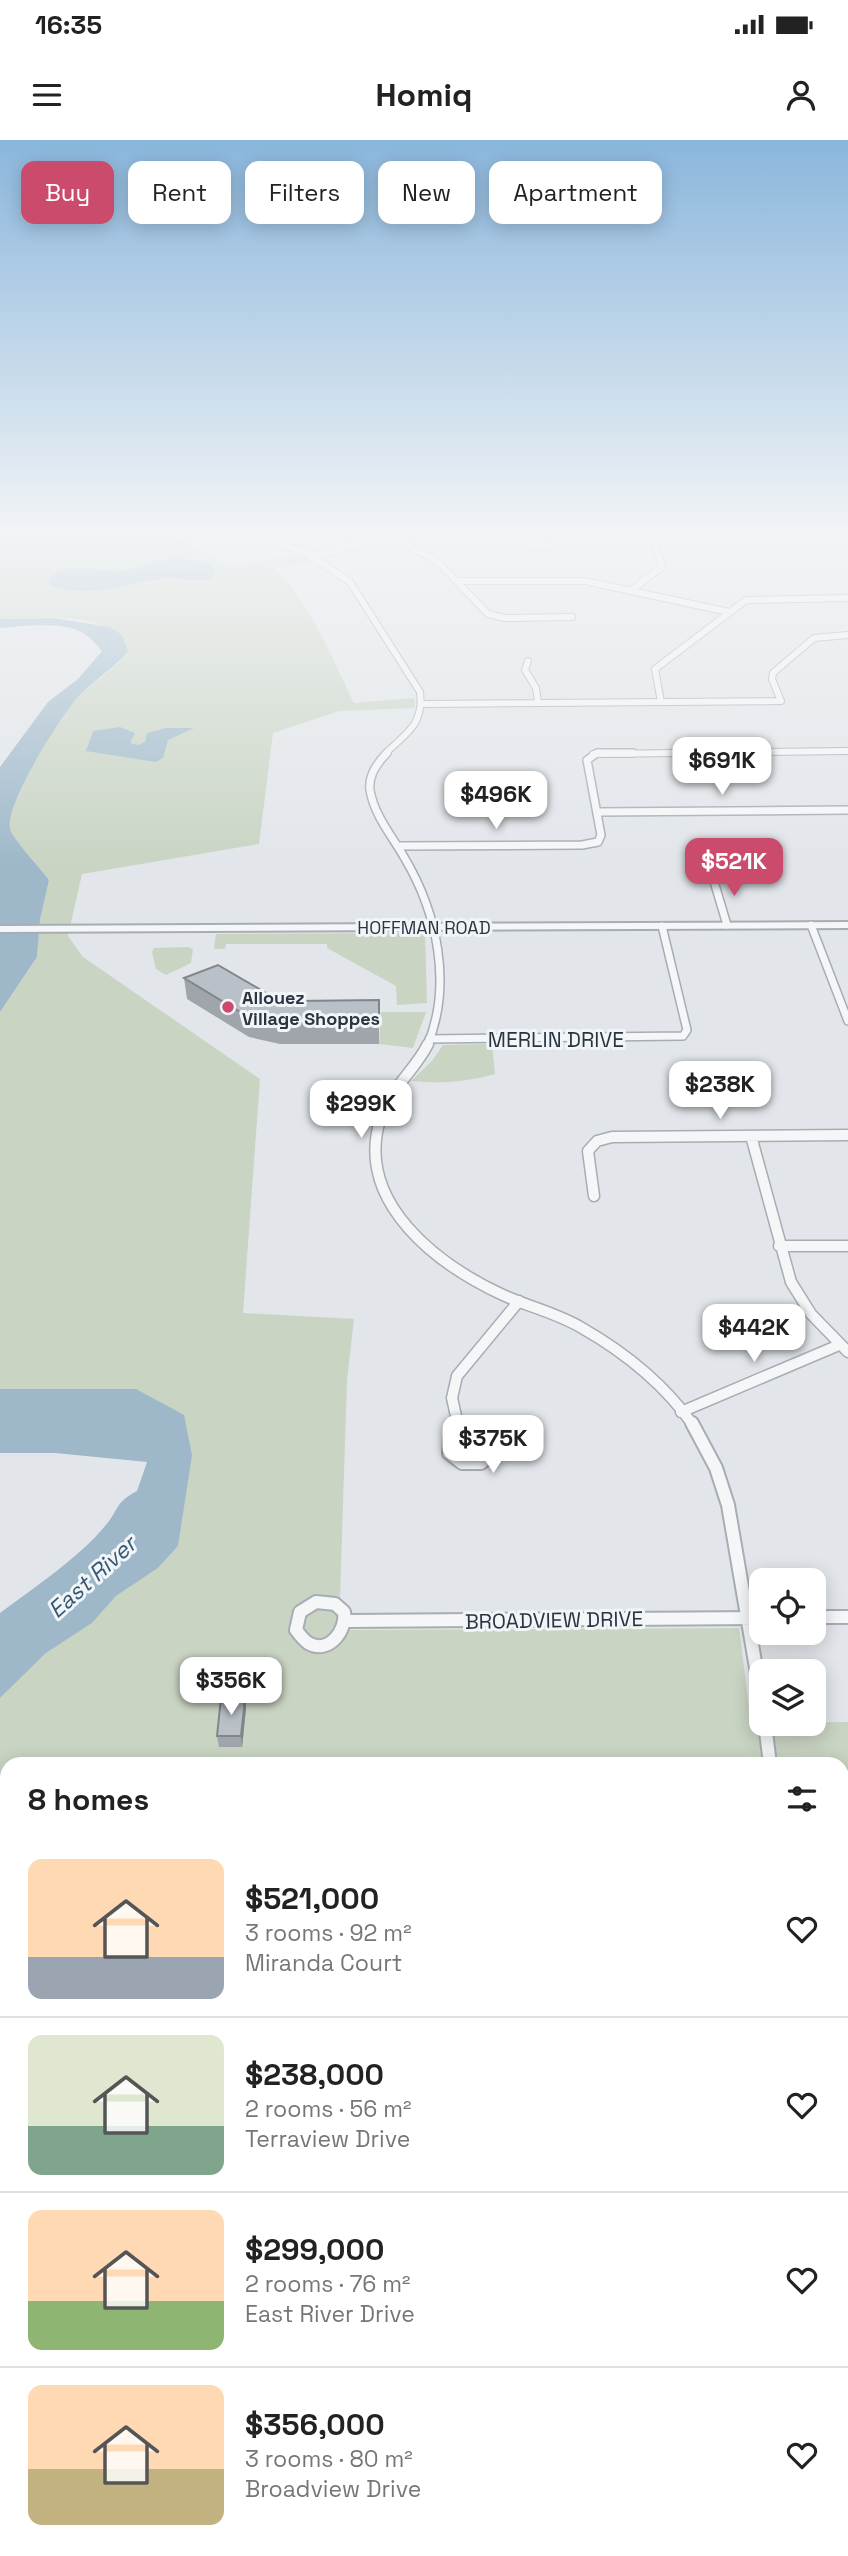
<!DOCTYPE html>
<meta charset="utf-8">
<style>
body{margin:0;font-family:"Space Grotesk",sans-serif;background:#f2f2f2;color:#222;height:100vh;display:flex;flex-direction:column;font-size:26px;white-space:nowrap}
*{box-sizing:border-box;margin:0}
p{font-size:23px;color:#767676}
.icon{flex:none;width:38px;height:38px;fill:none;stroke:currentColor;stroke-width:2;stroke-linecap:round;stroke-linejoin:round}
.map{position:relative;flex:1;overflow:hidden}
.drawer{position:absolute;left:0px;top:1617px;width:849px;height:800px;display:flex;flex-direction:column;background:#fff;border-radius:21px 21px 0 0;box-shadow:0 4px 18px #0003}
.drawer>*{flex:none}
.banner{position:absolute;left:21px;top:21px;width:807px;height:63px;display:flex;gap:14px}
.tools{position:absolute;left:749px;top:1428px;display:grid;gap:14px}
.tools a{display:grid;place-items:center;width:77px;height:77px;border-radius:14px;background:#fff;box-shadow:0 4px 18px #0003;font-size:35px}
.price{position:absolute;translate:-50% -60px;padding:0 16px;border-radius:14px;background:#fff;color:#222;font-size:23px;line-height:46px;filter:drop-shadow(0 2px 4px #0008)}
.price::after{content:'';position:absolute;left:50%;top:42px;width:21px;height:16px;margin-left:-10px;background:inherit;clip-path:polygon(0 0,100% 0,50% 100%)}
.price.active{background:#cb4b6d;color:#fff}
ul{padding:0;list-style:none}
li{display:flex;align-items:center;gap:21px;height:175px;padding:0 28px}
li+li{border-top:2px solid #e0e0e0}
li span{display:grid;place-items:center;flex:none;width:196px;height:140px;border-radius:14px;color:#555}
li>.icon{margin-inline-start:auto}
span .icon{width:84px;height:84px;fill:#fffc;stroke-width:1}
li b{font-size:30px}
h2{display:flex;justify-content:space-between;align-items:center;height:84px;padding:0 28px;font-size:30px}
.tag{padding:0 24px;border-radius:14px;background:#fff;box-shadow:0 4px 18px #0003;font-size:24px;line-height:63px}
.tag.active{background:#cb4b6d;color:#fff}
.status{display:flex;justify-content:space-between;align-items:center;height:49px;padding:0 35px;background:#fff;direction:ltr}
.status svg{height:19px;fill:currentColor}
header{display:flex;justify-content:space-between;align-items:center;height:91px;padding:0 28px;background:#fff;font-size:32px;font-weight:700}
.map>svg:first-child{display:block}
.green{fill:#c9d4c3}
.water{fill:#9eb8c9}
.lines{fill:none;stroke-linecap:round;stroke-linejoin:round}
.minor-far4-casing{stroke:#a7adb4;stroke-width:8}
.minor-far3-casing{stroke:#a7adb4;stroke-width:10}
.minor-far2-casing{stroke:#a7adb4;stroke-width:13}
.minor-far1-casing{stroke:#a7adb4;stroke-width:16}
.minor-casing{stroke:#a7adb4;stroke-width:20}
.tertiary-casing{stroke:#a7adb4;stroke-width:4}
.motorway-casing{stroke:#8a95a0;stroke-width:3}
.minor-far4{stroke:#f5f6f8;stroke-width:6}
.minor-far3{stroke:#f5f6f8;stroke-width:7}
.minor-far2{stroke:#f5f6f8;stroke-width:10}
.minor-far1{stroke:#f5f6f8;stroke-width:12}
.minor{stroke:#f5f6f8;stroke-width:17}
.tertiary{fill:#f5f6f8;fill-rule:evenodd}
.motorway{fill:#fff;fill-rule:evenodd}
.wall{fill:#9fa5ab}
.shaded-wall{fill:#82868b}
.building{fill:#b9c0c7;stroke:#82868b;stroke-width:2}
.poi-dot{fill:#cb4b6d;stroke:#f1f5f7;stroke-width:2.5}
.labels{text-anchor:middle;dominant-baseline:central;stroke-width:6;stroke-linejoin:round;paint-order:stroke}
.far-street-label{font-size:18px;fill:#2a3541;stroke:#f1f5f7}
.far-poi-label{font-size:18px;font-weight:bold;fill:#2a3541;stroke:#f1f5f7;text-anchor:start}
.street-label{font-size:21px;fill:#2a3541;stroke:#f1f5f7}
.water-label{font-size:23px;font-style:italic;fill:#355974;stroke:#f1f5f7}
</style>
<div class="status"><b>16:35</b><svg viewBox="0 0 49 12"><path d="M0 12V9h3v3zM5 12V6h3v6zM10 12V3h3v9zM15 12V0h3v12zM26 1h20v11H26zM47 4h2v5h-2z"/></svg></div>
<header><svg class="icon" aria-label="menu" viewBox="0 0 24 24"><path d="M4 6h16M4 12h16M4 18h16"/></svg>Homiq<svg class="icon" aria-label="person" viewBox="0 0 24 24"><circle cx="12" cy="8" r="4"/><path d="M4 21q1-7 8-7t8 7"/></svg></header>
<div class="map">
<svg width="848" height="2416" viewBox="0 0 848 2416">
<rect width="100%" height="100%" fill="#e2e6ea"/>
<!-- green -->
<path class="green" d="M0,389H161L176,401L184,400L230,426L300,415L313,422L275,429C312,466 331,516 354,563L414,558L415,568L339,571L273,593L259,704L82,734L68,796L83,817L260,939L243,1173L354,1179L347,1240L339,1490L739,1488L751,1583L848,1582V2102H842V1624H7V2101H0V1558L46,1513L92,1483L116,1456L158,1428L178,1406L182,1370L136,1249H0V872L37,817L40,780L49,740C42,730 11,696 9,689C5,666 61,575 79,556C92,544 107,534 120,521L122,495C88,472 39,478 0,479Z
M425,793L427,863L397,865L396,846L327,808V804H226L225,809H214L216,794Z
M188,807L193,809L191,823L166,835L156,829L152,812L154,808Z
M381,872H426L413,908L379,904Z
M492,904L495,934C466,942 442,944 411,941L432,921L443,905Z
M0,2347L7,2348V2410H494V2416H0Z"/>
<!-- water -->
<path class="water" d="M173,419L193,420L208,424L216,430L214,437C195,445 179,436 160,439C118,444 96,459 51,446L47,440C67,419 100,434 125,430C142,428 157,421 173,419Z
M53,478L110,487L122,495L128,511C113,530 92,541 77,558C60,578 4,666 10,689C11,697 42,730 49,740L40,780L37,817L0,872V627L48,562L78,539L102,511C95,503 87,493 77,490C57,482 21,486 0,488V479Z
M120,587L135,593L130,603L138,605L145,602L147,593L166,588H194L168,600L163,618L156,622L86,611L93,591Z
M0,1249H136L184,1275L192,1315L178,1406L158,1428L116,1456L92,1483L46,1513L0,1558V1473C32,1449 80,1417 105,1386C120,1369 113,1364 137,1351L147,1322L55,1313H0Z"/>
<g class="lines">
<defs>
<path id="minor-far4" d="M244,389L308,414L350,442L420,552C424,585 406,593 385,614
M486,389L509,403L553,407
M392,396L438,422L488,474L505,478L572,477
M312,416L418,389
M459,441H585L729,472
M630,451L662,427L651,389
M528,521L525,530L536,548L538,562
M661,562L655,529L746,460L848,458
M424,564L781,561L772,539L773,533L814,498L848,495
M593,614L848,611"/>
<path id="minor-far3" d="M387,613C377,623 368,635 370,650C374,675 392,696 404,717C437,772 453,845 427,906
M597,672L848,670
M398,706L582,705L598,702L601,695L587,620L597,613H633
M713,738L727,785
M811,785L848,881
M429,899L683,896L687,890L662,786"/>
<path id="minor-far2" d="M428,904C414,932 389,949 380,980C355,1063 438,1125 503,1155C529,1167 557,1173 582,1188C624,1212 665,1245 693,1285
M751,996L791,1142L811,1174L848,1212
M594,1056L588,1011L597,1001L612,997L848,995
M779,1106H848
M681,1272L839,1205
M458,1285L452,1258L457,1236L519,1161"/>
<path id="minor-far1" d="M457,1283L461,1293
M692,1283L716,1328L728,1365L761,1557
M468,1292L482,1295L491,1304L490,1315L481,1323H462L449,1313L450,1300Z
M316,1462L335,1464L344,1472C347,1490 329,1515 308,1503C304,1500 299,1494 296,1490L300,1472Z
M814,1477H848
M347,1481L761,1478
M765,1584L770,1624"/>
<path id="minor" d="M511,2410V2416"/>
<path id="tertiary" d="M848,782V788L0,792V786Z"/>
<path id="motorway" d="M0,2159H7V2193H0Z
M842,2171H848V2205H842Z
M0,2259H7V2295H0Z
M842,2272H848V2308H842Z"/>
</defs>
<!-- minor-far4 casing -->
<use href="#minor-far4" class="minor-far4-casing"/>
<!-- minor-far3 casing -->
<use href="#minor-far3" class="minor-far3-casing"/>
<!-- minor-far2 casing -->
<use href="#minor-far2" class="minor-far2-casing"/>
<!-- minor-far1 casing -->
<use href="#minor-far1" class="minor-far1-casing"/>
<!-- minor casing -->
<use href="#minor" class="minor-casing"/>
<!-- tertiary casing -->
<use href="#tertiary" class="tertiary-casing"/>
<!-- motorway casing -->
<use href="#motorway" class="motorway-casing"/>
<!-- minor-far4 -->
<use href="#minor-far4" class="minor-far4"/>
<!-- minor-far3 -->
<use href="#minor-far3" class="minor-far3"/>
<!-- minor-far2 -->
<use href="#minor-far2" class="minor-far2"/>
<!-- minor-far1 -->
<use href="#minor-far1" class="minor-far1"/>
<!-- minor -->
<use href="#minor" class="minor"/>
<!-- tertiary -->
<use href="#tertiary" class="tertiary"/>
<!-- motorway -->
<use href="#motorway" class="motorway"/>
</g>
<!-- wall -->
<path class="wall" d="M184,838L295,861L379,860V904H280L249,897L187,859Z
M246,1569L242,1607H219L217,1596Z"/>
<!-- shaded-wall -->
<path class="shaded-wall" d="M245,1558L246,1569L242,1607L241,1596Z"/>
<!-- building -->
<path class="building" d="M218,825L268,854L295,861L379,860V883H278L247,876L184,838Z
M221,1558H245L241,1596H217Z"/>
<!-- sky -->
<linearGradient id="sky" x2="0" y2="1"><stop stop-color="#8ab6dc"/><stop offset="0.54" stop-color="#f2f4f6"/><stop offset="1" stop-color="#f2f4f6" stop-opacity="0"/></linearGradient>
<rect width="848" height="727" fill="url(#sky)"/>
<!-- markers -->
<circle class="poi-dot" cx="228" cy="867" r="7"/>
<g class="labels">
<!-- far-street labels -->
<g class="far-street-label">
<text x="424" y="787">HOFFMAN ROAD</text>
</g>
<!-- far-poi labels -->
<g class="far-poi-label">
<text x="242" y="857">Allouez<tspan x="242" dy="21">Village Shoppes</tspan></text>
</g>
<!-- street labels -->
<g class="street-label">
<text x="556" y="899">MERLIN DRIVE</text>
<text transform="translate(554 1480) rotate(-1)">BROADVIEW DRIVE</text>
</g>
<!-- water labels -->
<g class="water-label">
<text transform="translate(92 1437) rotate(-42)">East River</text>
</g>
</g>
</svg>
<div class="tools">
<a><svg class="icon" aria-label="locate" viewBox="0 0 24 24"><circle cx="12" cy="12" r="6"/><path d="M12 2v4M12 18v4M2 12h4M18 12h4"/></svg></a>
<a><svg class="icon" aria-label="layers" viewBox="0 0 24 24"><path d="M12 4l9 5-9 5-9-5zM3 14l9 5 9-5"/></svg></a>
</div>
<b class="price" style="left:722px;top:657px">$691K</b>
<b class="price" style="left:496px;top:691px">$496K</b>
<b class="price active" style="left:734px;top:758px">$521K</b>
<b class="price" style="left:720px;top:981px">$238K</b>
<b class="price" style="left:361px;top:1000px">$299K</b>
<b class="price" style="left:754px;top:1224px">$442K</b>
<b class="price" style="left:493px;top:1335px">$375K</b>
<b class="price" style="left:231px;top:1577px">$356K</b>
<div class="banner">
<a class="tag active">Buy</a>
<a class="tag">Rent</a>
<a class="tag">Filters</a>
<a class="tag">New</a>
<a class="tag">Apartment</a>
</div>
<section class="drawer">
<h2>8 homes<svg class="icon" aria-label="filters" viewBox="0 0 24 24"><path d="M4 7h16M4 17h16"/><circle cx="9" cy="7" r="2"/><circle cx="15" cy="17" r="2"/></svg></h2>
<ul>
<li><span style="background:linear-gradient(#ffd9b3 70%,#9aa5b1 0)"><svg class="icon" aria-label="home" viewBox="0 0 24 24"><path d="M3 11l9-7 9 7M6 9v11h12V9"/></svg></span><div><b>$521,000</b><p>3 rooms · 92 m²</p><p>Miranda Court</p></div><svg class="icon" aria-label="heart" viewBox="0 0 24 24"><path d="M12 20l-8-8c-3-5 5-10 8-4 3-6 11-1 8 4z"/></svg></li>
<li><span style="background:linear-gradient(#dfe7d0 65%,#7fa58c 0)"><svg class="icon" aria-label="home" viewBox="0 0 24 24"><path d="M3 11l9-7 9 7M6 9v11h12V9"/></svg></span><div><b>$238,000</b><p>2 rooms · 56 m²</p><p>Terraview Drive</p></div><svg class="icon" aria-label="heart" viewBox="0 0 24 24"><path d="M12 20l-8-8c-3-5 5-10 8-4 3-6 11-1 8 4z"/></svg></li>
<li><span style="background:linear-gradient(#ffd9b3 65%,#8fb573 0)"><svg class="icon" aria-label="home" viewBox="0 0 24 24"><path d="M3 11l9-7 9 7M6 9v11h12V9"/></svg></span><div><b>$299,000</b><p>2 rooms · 76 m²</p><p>East River Drive</p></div><svg class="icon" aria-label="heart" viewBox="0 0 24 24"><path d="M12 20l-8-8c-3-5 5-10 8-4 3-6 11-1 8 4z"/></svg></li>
<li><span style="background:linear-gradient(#ffd9b3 60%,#c2b280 0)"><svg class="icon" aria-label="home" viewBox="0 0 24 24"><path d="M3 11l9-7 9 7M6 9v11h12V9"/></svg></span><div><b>$356,000</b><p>3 rooms · 80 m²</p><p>Broadview Drive</p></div><svg class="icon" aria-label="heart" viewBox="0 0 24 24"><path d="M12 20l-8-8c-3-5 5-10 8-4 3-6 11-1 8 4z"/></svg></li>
</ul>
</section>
</div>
